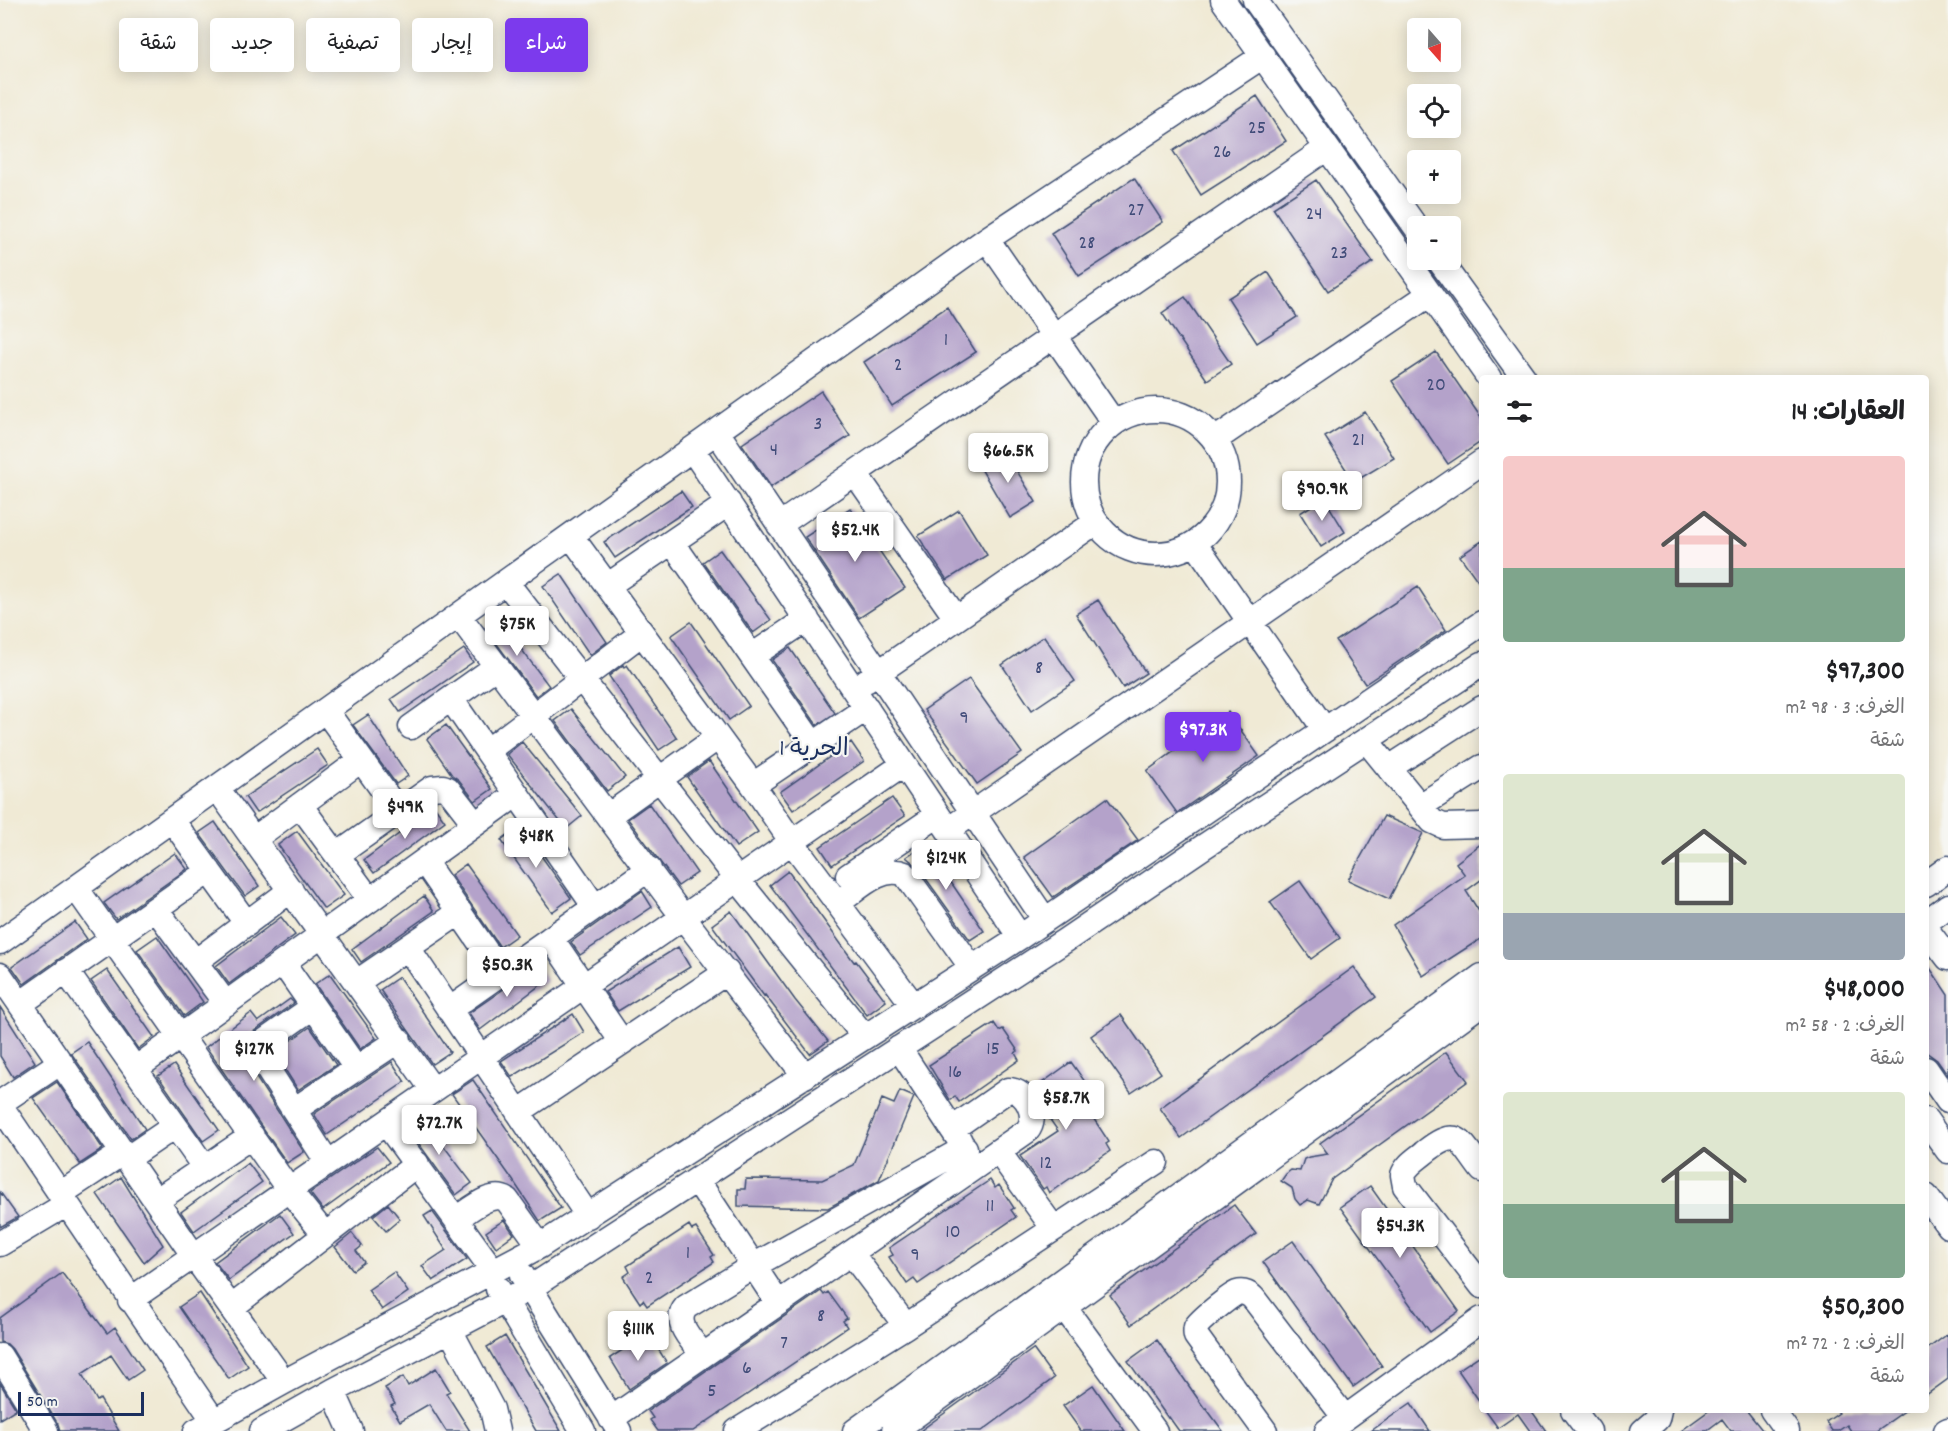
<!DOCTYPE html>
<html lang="ar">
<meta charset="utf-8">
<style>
body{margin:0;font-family:Dekko,"Playpen Sans Arabic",sans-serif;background:#f2f2f2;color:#202124;direction:rtl;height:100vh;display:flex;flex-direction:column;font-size:22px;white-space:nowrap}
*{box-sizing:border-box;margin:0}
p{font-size:20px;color:#757577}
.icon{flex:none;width:33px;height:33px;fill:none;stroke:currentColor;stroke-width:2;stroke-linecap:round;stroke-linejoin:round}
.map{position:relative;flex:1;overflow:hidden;direction:ltr}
.panel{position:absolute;left:1479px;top:375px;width:450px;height:1038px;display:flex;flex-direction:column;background:#fff;border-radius:6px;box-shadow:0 3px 15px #0003;direction:rtl}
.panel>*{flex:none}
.top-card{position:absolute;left:18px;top:18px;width:570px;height:54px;direction:rtl;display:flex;gap:12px}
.needle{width:39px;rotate:160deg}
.buttons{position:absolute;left:1407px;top:18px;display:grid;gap:12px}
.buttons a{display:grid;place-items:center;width:54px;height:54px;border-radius:6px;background:#fff;box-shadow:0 3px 15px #0003;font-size:30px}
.scale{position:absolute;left:18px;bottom:15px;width:126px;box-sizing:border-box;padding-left:6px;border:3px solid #1b2f5e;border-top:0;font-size:16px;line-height:21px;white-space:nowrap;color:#1b2f5e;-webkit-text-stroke:4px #f6f6f2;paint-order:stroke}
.price{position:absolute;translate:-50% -51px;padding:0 14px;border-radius:6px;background:#fff;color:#222;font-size:20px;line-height:39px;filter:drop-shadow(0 2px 3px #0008)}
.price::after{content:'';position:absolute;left:50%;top:36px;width:18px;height:14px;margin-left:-9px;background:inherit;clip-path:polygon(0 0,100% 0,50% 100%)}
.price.current{background:#7c3aed;color:#fff}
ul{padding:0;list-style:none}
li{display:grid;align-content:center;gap:12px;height:318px;padding:0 24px}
li span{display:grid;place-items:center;height:186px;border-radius:6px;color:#555}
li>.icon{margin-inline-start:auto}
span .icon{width:108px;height:108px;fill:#fffc;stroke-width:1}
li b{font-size:26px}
h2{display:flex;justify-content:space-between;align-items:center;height:72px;padding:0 24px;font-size:26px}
.pill{padding:0 21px;border-radius:6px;background:#fff;box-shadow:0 3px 15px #0003;font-size:21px;line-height:54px}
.pill.current{background:#7c3aed;color:#fff}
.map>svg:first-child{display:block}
.building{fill:#b4a2ca}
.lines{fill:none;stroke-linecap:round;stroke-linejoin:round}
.minor-casing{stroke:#3b4b70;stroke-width:27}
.minor{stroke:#fff;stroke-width:24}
.labels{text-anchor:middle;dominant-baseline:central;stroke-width:4.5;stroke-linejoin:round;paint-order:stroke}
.number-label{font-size:20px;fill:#414c79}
.neighbourhood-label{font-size:24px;fill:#1b2f5e;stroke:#f6f6f2}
</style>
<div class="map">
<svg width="1948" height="1431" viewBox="0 0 1948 1431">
<rect width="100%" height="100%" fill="#f6f6f2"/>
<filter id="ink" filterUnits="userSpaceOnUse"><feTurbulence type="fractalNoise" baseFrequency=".0167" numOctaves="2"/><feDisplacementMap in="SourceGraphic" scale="12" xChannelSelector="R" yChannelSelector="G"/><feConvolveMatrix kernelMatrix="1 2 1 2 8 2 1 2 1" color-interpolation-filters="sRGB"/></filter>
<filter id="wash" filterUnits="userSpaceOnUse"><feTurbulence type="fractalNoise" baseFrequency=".008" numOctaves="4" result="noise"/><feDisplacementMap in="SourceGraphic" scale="24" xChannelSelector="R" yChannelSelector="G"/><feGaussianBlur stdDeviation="1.35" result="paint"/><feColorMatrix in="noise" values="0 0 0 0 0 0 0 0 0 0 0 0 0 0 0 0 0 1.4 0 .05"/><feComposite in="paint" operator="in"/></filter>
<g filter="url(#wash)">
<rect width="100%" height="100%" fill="#f0ead5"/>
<g id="blocks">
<!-- building -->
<path class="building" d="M1257,96L1286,141L1201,195L1173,151Z
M1134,178L1163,222L1079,276L1051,233Z
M1316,180L1373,262L1328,291L1273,208Z
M1268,272L1297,317L1257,343L1228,298Z
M1185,297L1231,364L1207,380L1162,313Z
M947,307L976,352L892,406L864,362Z
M1436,352L1482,419V441L1448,464L1392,381Z
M821,391L850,436L771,487L742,444Z
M1365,412L1394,458L1354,482L1325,437Z
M1004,450L1036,502L1010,518L980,467Z
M681,491L692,507L615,558L604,542Z
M1324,498L1345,532L1321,547L1300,513Z
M850,508L905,588L859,618L805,537Z
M959,510L987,555L947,580L918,536Z
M1482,541V587L1460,556Z
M720,550L771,620L753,633L703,562Z
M561,574L607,642L590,655L543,586Z
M1418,587L1446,630L1365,684L1336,641Z
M1098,600L1146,673L1123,688L1076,614Z
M498,618L549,686L536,696L485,628Z
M691,622L749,706L729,720L671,636Z
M1044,636L1075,681L1032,710L1002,665Z
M790,648L835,713L817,725L772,660Z
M464,649L473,662L400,712L391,699Z
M623,665L624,667L627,665L677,738L659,750L609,676Z
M969,679L1022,753L977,784L924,710Z
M571,709L625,777L607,791L555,721Z
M1228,712L1259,756L1177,813L1147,771Z
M368,715L408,776L396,784L353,725Z
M446,725L492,789L475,801L459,780L452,775L427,739Z
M522,742L582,816L566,829L507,754Z
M851,742L864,761L793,810L780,792Z
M317,749L328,765L256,813L245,797Z
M709,761L758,832L736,847L687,777Z
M892,798L905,816L832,865L820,847Z
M1107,798L1138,840L1053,897L1024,857Z
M649,804L697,873L678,886L628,819Z
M435,807L445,821L374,873L364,860Z
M1384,816L1423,833L1389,899L1348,880Z
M215,822L259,886L245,896L199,833Z
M520,826L571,898L552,912L501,840Z
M297,831L344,895L324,909L278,845Z
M1482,843V879L1466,891L1482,916V938L1423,976L1393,925L1465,875L1456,863Z
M925,844L984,931L970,940L917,866L906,857Z
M175,853L187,869L116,919L104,903Z
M466,864L517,935L500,947L451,875Z
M788,871L854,962L856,961L886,1001L867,1015L770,885Z
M1300,881L1340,938L1311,959L1270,902Z
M642,891L652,907L580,955L571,942Z
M424,896L434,911L361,962L352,949Z
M731,911L795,1000L828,1041L810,1054L765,995L764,996L712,925Z
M281,917L295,935L229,984L216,966Z
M75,922L87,939L24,984L12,967Z
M157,936L203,1002L184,1016L137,950Z
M678,947L690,967L618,1011L605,992Z
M1926,962L1948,995V1076L1937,1060L1926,1052Z
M537,966L547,980L480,1030L469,1013Z
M1354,967L1376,997L1181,1138L1160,1108Z
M107,970L154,1037L138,1049L91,981Z
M330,974L376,1038L360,1049L315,984Z
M399,977L450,1052L432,1064L380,990Z
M290,999L294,1003L250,1034L243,1045L242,1051L244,1059L304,1152L287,1163L206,1047L251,1013L258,1022Z
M0,1007L35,1062L13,1077L0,1056Z
M573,1014L584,1032L512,1077L501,1061Z
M1121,1015L1161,1073L1131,1093L1091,1036Z
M994,1023L999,1031L1003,1029L1018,1051L1015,1053L1019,1060L959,1102L955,1096L950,1100L929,1065Z
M310,1027L336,1065L298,1090L274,1052Z
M87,1042L145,1129L131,1139L71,1053Z
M1446,1052L1468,1081L1332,1179L1319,1204L1308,1200L1300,1205L1295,1199L1292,1188L1281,1181L1286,1174L1291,1170L1300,1171L1304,1159L1309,1157L1328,1154L1320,1143Z
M392,1062L405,1082L327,1135L314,1114Z
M1071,1062L1095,1096L1084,1104L1109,1142L1106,1144L1110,1151L1049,1193L1046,1187L1043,1189L1020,1156L1058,1131L1046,1114L1043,1101L1035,1088Z
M174,1065L219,1130L203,1141L158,1076Z
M473,1080L561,1208L540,1221L512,1179L452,1094Z
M57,1082L103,1149L80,1164L33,1098Z
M900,1091L914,1097L879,1180L828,1208L738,1206V1189H745L746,1179L822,1180L854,1165L882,1099L894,1104Z
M421,1116L472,1183L456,1195L406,1126Z
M377,1147L389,1162L323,1210L310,1193Z
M248,1163L262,1182L194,1231L181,1212Z
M121,1177L163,1245L144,1262L97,1194Z
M990,1180L995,1188L999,1185L1014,1208L1011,1210L1016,1217L918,1284L914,1279L907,1284L889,1257L893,1255L889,1248Z
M1370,1186L1459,1311L1430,1332L1340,1207Z
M0,1192L18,1217L0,1227Z
M388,1204L400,1219L386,1231L373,1216Z
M1234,1205L1256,1234L1131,1325L1110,1295Z
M432,1211L467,1259L433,1281L422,1266L446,1250L424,1216Z
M280,1214L294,1233L229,1280L215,1262Z
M504,1220L514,1234L496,1247L486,1232Z
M689,1225L692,1230L696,1228L714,1255L711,1257L714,1262L647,1306L643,1300L640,1303L623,1277L630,1272L627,1266Z
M352,1233L362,1246L356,1251L364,1262L353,1270L335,1247Z
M1293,1241L1382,1366L1353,1387L1263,1262Z
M394,1272L408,1292L382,1310L368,1290Z
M62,1273L107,1333L115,1327L143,1370L128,1380L111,1355L82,1374L97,1401L100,1399L119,1431H60L58,1424L12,1349L7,1344L0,1342V1318Z
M821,1291L824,1295L828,1292L847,1318L843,1321L847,1327L693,1431H658L650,1420L653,1418L648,1411Z
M200,1293L248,1366L229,1379L179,1307Z
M1948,1334V1379L1926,1395V1350Z
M505,1336L561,1431H536L487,1347Z
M641,1338L645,1344L652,1339L667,1363L629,1389L610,1358Z
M1157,1340L1205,1409L1206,1408L1223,1431H1179L1169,1417L1168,1418L1128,1361Z
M1033,1349L1054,1378L982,1431H920Z
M1482,1354V1405L1458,1370Z
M436,1368L450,1391L446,1393L470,1431H446L429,1404L400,1421L391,1406L395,1404L385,1388L403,1377L408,1386Z
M0,1383L16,1409L0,1419Z
M1093,1385L1125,1431H1081L1063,1406Z
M1411,1403L1430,1431H1371L1395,1414Z
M1485,1410H1531L1546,1431H1530L1518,1414L1498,1428Z
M1710,1410H1746L1763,1431H1731L1722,1419L1706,1431H1681Z
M1836,1410H1906L1876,1431H1851L1847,1425L1838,1431H1832L1826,1422L1839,1413Z"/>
</g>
</g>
<g filter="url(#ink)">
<use href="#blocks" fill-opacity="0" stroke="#3b4b70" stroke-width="1.5"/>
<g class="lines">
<defs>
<path id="minor" d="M1223,0L1489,378
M1255,0L1418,230
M987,239L1114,423
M1439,260L1524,378
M1084 482a72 72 0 1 1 144 0a72 72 0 1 1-144 0Z
M717,432L1045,920
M1216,439L1430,294
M692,449L1020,937
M855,473L956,618
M779,525L1327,148
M571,536L753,785L792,842L914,1006
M672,542L813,744
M1195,543L1325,730
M506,582L738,880L865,1037
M607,586L729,503
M459,616L683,917L805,1076
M752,656L807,619
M866,681L1096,522
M451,699L595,907
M326,711L398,811
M411,727L497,666
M1366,740L1432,821L1443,826L1482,825
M487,751L642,633
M1389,768L1482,708
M753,785L867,708
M217,788L433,1090
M300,805L370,900
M1420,806L1482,767
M608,816L717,738
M172,820L247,924
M948,830L1482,462
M254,839L361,760
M337,855L432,788L443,787L448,789L475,824
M424,861L501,973
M848,876L938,815
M1926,884L1948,868
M76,888L289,1190L325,1235
M839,902C857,890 881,864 905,874L972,968
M156,909L226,1004
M1926,922L1948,906
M1926,929L1948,958
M551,938L622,1042
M0,942L987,239L1263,56
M408,948L588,1216
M195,962L291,890
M283,963L356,1068
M66,971L205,1168
M0,975L194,1256L284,1382
M357,982L460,912
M20,1004L209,871
M313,1007L259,1045L256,1051L328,1163
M449,1010L649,869
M899,1048L960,1141
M135,1069L517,794
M1926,1069L1948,1101
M0,1103L61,1062
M0,1105L214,1421
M294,1110L399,1040
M518,1112L727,972
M1926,1120L1948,1151
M386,1123L494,1272
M998,1151L1054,1229
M128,1158L175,1126
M1482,1170C1460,1142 1459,1125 1425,1152C1417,1159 1406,1165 1403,1175L1405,1186L1482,1286
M697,1180L778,1303
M60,1194L124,1152
M1926,1196L1948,1226
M157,1200L252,1136
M456,1219C470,1210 491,1190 507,1200L540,1246
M0,1244L67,1204
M851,1253L906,1326
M522,1275L619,1431
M498,1289L583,1431
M130,1300L903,765
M232,1307L417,1164
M1064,1307L1155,1431
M450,1330L492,1409L497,1431
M703,1355C693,1341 672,1323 686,1307L753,1266L965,1148
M0,1356L46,1431
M333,1391L351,1431
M1573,1410L1589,1431
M1772,1410L1787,1431
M611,1419L1027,1131C1039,1117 1027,1090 1008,1090L952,1129
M196,1431L284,1382L540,1246L1020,937L1482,623
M262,1431L333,1391L530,1288L1066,940L1203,847L1482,664
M737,1431L906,1326L1156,1162
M855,1431L1482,976
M894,1431L1482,1003
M1265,1431L1196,1336C1195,1332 1195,1331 1196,1327C1200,1320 1230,1296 1237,1293C1244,1291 1250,1294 1254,1299L1345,1418
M1327,1431L1482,1319
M1643,1431L1657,1419L1659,1410
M1946,1431L1948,1430"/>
</defs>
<!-- minor casing -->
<use href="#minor" class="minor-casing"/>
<!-- minor -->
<use href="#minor" class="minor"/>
</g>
</g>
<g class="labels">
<!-- number labels -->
<g class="number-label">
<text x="1257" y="129">25</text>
<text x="1222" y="153">26</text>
<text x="1136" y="211">27</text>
<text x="1314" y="215">24</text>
<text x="1087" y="244">28</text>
<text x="1339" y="254">23</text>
<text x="946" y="341">1</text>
<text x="898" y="366">2</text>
<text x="1436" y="386">20</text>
<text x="818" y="425">3</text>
<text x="1358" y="441">21</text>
<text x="774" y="451">4</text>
<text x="1039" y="669">8</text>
<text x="964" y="719">9</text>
<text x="993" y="1050">15</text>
<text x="955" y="1073">16</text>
<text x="1046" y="1164">12</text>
<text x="990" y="1207">11</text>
<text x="953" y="1233">10</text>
<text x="688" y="1254">1</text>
<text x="915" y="1256">9</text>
<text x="649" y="1279">2</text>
<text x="821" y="1317">8</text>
<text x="784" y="1344">7</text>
<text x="747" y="1369">6</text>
<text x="712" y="1392">5</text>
</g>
<!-- neighbourhood labels -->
<g class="neighbourhood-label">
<text x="814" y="750">الحرية 1</text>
</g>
</g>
</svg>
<div class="buttons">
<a><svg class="needle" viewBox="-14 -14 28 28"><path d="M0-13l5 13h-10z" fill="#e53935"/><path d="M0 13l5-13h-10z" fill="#757577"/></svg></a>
<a><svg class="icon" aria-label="locate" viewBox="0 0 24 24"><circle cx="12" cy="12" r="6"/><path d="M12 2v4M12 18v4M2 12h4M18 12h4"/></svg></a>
<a>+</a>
<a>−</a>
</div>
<div class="scale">50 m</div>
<b class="price" style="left:1008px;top:484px">$66.5K</b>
<b class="price" style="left:1322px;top:522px">$90.9K</b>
<b class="price" style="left:855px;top:563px">$52.4K</b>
<b class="price" style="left:517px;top:657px">$75K</b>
<b class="price current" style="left:1203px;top:763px">$97.3K</b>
<b class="price" style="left:405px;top:840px">$49K</b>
<b class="price" style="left:536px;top:869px">$48K</b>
<b class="price" style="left:946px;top:891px">$124K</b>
<b class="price" style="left:507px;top:998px">$50.3K</b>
<b class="price" style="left:254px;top:1082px">$127K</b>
<b class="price" style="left:1066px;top:1131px">$58.7K</b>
<b class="price" style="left:439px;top:1156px">$72.7K</b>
<b class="price" style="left:1400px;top:1259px">$54.3K</b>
<b class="price" style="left:638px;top:1362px">$111K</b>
<div class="top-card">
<a class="pill current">شراء</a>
<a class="pill">إيجار</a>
<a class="pill">تصفية</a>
<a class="pill">جديد</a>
<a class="pill">شقة</a>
</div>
<section class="panel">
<h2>العقارات: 14<svg class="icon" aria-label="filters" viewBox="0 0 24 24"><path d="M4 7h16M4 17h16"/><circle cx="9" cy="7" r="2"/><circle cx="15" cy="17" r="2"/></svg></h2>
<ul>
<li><span style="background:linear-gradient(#f6c9c9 60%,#7fa58c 0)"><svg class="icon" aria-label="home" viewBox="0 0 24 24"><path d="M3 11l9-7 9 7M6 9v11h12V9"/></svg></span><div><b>$97,300</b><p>الغرف: 3 · 98 m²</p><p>شقة</p></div></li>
<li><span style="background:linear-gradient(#dfe7d0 75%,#9aa5b1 0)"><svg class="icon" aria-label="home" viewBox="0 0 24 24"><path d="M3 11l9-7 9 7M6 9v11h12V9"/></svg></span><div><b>$48,000</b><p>الغرف: 2 · 58 m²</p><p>شقة</p></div></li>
<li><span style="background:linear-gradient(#dfe7d0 60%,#7fa58c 0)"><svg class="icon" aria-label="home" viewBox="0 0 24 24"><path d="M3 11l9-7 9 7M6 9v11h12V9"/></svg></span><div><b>$50,300</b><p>الغرف: 2 · 72 m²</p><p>شقة</p></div></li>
</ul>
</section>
</div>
